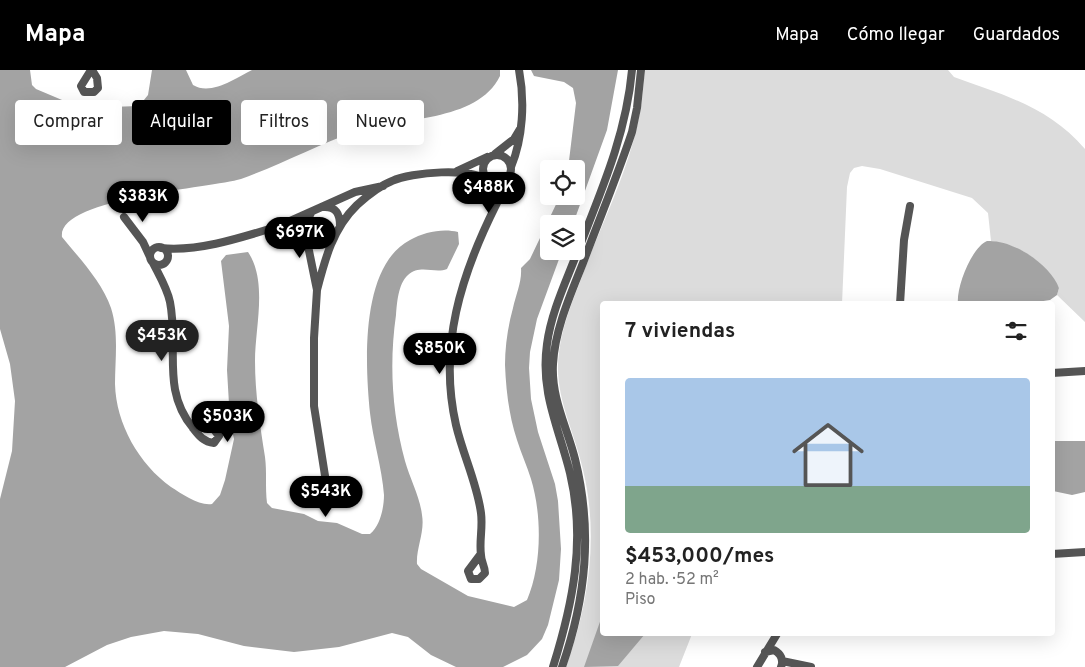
<!DOCTYPE html>
<html lang="es">
<meta charset="utf-8">
<style>
body{margin:0;font-family:Overpass,sans-serif;background:#f6f6f6;color:#222;height:100vh;display:flex;flex-direction:column;font-size:19px;white-space:nowrap}
*{box-sizing:border-box;margin:0}
p{font-size:16px;color:#767676}
.icon{flex:none;width:28px;height:28px;fill:none;stroke:currentColor;stroke-width:2;stroke-linecap:round;stroke-linejoin:round}
.map{position:relative;flex:1;overflow:hidden}
.side{position:absolute;left:600px;top:231px;width:455px;height:335px;display:flex;flex-direction:column;background:#fff;border-radius:5px;box-shadow:0 5px 20px #0002}
.side>*{flex:none}
.guide{position:absolute;left:15px;top:30px;width:475px;height:45px;display:flex;gap:10px}
.controls{position:absolute;left:540px;top:90px;display:grid;gap:10px}
.controls a{display:grid;place-items:center;width:45px;height:45px;border-radius:5px;background:#fff;box-shadow:0 5px 20px #0002;font-size:25px}
.price{position:absolute;translate:-50% -42px;padding:0 11px;border-radius:18px;background:#000;color:#fff;font-size:16px;line-height:32px;filter:drop-shadow(0 1px 2px #0008)}
.price::after{content:'';position:absolute;left:50%;top:30px;width:15px;height:11px;margin-left:-8px;background:inherit;clip-path:polygon(0 0,100% 0,50% 100%)}
.price.active{background:#222;color:#fff}
ul{padding:0;list-style:none}
li{display:grid;align-content:center;gap:10px;height:265px;padding:0 25px}
li+li{border-top:1px solid #e0e0e0}
li span{display:grid;place-items:center;height:155px;border-radius:5px;color:#555}
li>.icon{margin-inline-start:auto}
span .icon{width:90px;height:90px;fill:#fffc;stroke-width:1}
li b{font-size:21px}
h2{display:flex;justify-content:space-between;align-items:center;height:60px;padding:0 25px;font-size:21px}
.chip{padding:0 18px;border-radius:5px;background:#fff;box-shadow:0 5px 20px #0002;font-size:18px;line-height:45px}
.chip.active{background:#000;color:#fff}
header{display:flex;align-items:center;gap:30px;box-sizing:border-box;height:70px;padding:0 25px;background:#000;color:#fff}
header strong{font-size:24px}
nav{display:flex;gap:28px;margin-inline-start:auto;font-size:18px}
.map>svg:first-child{display:block}
.green{fill:#dcdcdc}
.water{fill:#a3a3a3}
.lines{fill:none;stroke-linecap:round;stroke-linejoin:round}
.street{stroke:#555;stroke-width:8}
</style>
<header>
<strong>Mapa</strong>
<nav><a>Mapa</a><a>Cómo llegar</a><a>Guardados</a></nav>
</header>
<div class="map">
<svg width="1085" height="597" viewBox="0 0 1085 597">
<rect width="100%" height="100%" fill="#fff"/>
<!-- green -->
<path class="green" d="M645,0H948L954,7C1004,25 1049,37 1085,79V252L1057,225L1059,218C1045,191 1019,175 991,171L988,143L972,128L880,99L862,96L854,98L850,103L847,117L842,234H602V564H692L679,597H566C589,533 599,466 583,400C574,359 553,325 559,282C563,249 578,219 589,188C608,141 631,92 640,42C643,28 643,14 645,0Z"/>
<!-- water -->
<path class="water" d="M0,0H30L32,15L36,19L81,38L139,36L148,25L152,0H186L193,15C211,26 236,8 252,0H500V6C477,53 399,47 357,61C317,75 280,95 241,109C211,118 57,128 62,167C80,189 102,212 111,238C119,263 115,289 115,314C116,354 139,394 171,417C182,424 199,436 212,434L220,425L225,410L234,369L230,351L227,300L229,256L221,191L226,185L248,182C268,212 255,257 255,291C255,323 260,355 265,387C267,402 265,417 267,433L272,438L304,444L318,451L337,453L362,464H370C380,456 384,438 384,425C382,398 373,370 370,343C365,294 360,196 410,170C424,162 443,158 458,162L459,174L447,199C435,204 420,194 408,205C398,214 397,233 396,245C389,294 392,343 405,391C410,409 420,427 422,445C425,462 416,478 417,494L421,499L468,526L514,537L527,530C542,495 542,445 531,409C527,396 521,383 517,370C509,346 506,320 505,295C505,276 508,256 513,238C516,224 522,212 521,198L530,189L560,126H576V99H568L576,33L573,18L564,12L534,6L531,0H618L607,60L573,154H549V181H562L537,249L530,282L529,298L531,329L538,362L555,414L558,431L561,479L559,510L548,555L542,569L527,585L503,597H456L431,585L408,567L392,563L339,577L294,582L244,576L198,564L164,561L131,567L107,575L65,597H0V429L12,381L15,331L10,294L0,259Z
M987,171C1012,169 1050,194 1059,218L1057,225L1050,230L1037,232L958,234C956,218 971,178 987,171Z
M1053,371H1085V422L1072,425L1053,421Z
M602,546V564H645L618,596L584,597Z"/>
<g class="lines">
<!-- street -->
<path class="street" d="M91,0L81,16L84,22H94L98,18L97,8L92,0
M495,84L514,69L520,59
M483 99a14 14 0 1 1 28 0a14 14 0 1 1-28 0Z
M511,97C523,68 525,31 519,0
M457,101L487,87
M383,116L355,122L279,156H296L306,166L317,220C325,189 333,158 357,135C367,126 379,116 392,111C411,102 472,97 489,111C496,117 497,127 496,135L510,105
M323,137C336,136 340,144 340,156
M311,143L305,155L306,166C315,172 324,175 334,168
M124,147L143,172L150,187
M150 186a9 9 0 1 1 18 0a9 9 0 1 1-18 0Z
M161,178C199,182 243,167 279,156
M153,193C159,205 167,218 170,232C179,277 161,320 193,358C199,366 204,372 214,373L219,366L212,357L193,358
M317,220L314,268V336L326,412C331,419 336,425 332,433L325,436L321,434L318,426L326,412
M900,234L904,170L910,136
M1052,303L1085,301
M1052,484L1085,482
M480,485L468,501L471,509H479L485,503C485,496 481,492 481,485C479,471 483,458 481,443C477,413 463,385 456,355C438,277 461,205 496,135
M765,582L774,580C781,584 784,590 781,597
M782,591L811,597
M553,597C573,533 586,470 570,403C559,358 540,323 547,274C551,244 564,216 575,188C599,126 626,67 632,0
M562,597C586,528 593,461 575,389C567,357 551,328 553,294C555,259 570,226 583,193C599,150 617,107 632,62L637,38L641,0
M757,597L777,564"/>
</g>
</svg>
<div class="controls">
<a><svg class="icon" aria-label="locate" viewBox="0 0 24 24"><circle cx="12" cy="12" r="6"/><path d="M12 2v4M12 18v4M2 12h4M18 12h4"/></svg></a>
<a><svg class="icon" aria-label="layers" viewBox="0 0 24 24"><path d="M12 4l9 5-9 5-9-5zM3 14l9 5 9-5"/></svg></a>
</div>
<b class="price" style="left:489px;top:144px">$488K</b>
<b class="price" style="left:143px;top:153px">$383K</b>
<b class="price" style="left:300px;top:189px">$697K</b>
<b class="price active" style="left:162px;top:292px">$453K</b>
<b class="price" style="left:440px;top:305px">$850K</b>
<b class="price" style="left:228px;top:373px">$503K</b>
<b class="price" style="left:326px;top:448px">$543K</b>
<div class="guide">
<a class="chip">Comprar</a>
<a class="chip active">Alquilar</a>
<a class="chip">Filtros</a>
<a class="chip">Nuevo</a>
</div>
<section class="side">
<h2>7 viviendas<svg class="icon" aria-label="filters" viewBox="0 0 24 24"><path d="M4 7h16M4 17h16"/><circle cx="9" cy="7" r="2"/><circle cx="15" cy="17" r="2"/></svg></h2>
<ul>
<li><span style="background:linear-gradient(#a9c7e8 70%,#7fa58c 0)"><svg class="icon" aria-label="home" viewBox="0 0 24 24"><path d="M3 11l9-7 9 7M6 9v11h12V9"/></svg></span><div><b>$453,000/mes</b><p>2 hab. · 52 m²</p><p>Piso</p></div></li>
</ul>
</section>
</div>
